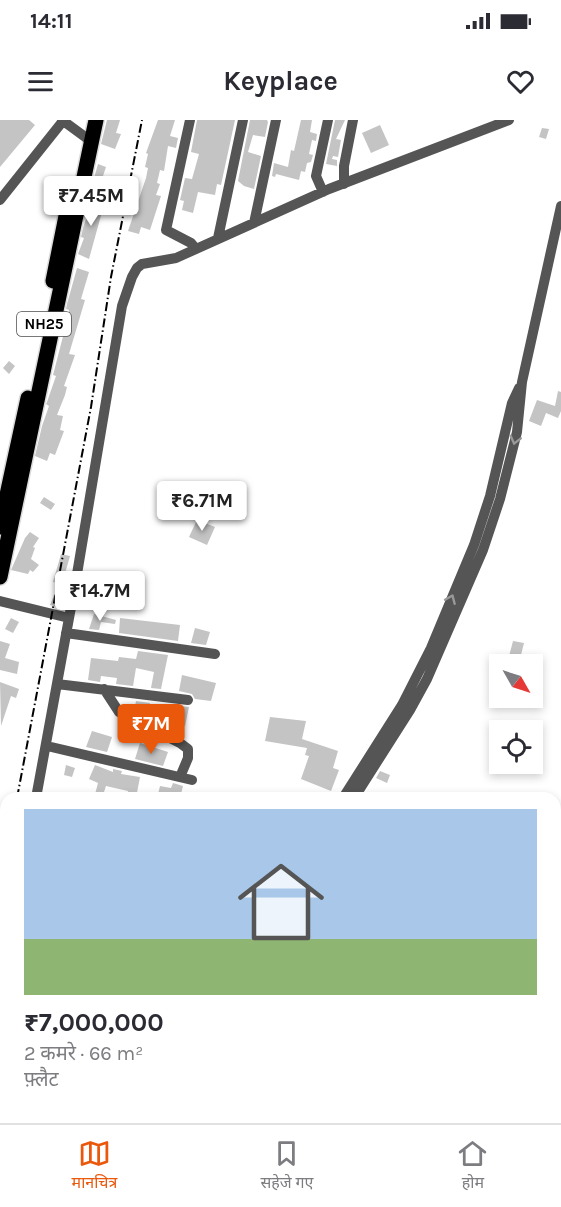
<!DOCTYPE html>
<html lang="hi">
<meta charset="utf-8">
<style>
body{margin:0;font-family:Karla,"Noto Sans Devanagari",sans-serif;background:#f7f7f7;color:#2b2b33;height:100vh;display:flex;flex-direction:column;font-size:22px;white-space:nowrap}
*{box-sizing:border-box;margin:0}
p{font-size:20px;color:#7c7c81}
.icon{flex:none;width:33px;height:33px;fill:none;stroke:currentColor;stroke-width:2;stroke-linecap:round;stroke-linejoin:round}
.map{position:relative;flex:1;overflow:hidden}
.drawer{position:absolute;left:0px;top:672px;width:561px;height:332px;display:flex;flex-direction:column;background:#fff;border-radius:18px 18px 0 0;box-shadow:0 3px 9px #0003}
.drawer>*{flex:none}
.needle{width:39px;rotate:129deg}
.fabs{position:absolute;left:489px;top:534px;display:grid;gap:12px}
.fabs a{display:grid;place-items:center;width:54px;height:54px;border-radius:0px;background:#fff;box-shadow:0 3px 9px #0003;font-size:30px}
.price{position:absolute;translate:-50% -51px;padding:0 14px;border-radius:6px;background:#fff;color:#222;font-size:20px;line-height:39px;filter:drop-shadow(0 2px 3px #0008)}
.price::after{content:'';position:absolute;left:50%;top:36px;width:18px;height:14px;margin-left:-9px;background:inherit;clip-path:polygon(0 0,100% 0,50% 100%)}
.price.on{background:#ea580c;color:#fff}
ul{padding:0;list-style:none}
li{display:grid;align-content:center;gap:12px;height:318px;padding:0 24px}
li span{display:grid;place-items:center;height:186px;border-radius:0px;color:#555}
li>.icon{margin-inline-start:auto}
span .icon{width:108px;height:108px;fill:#fffc;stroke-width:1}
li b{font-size:26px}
.status{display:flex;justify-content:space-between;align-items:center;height:42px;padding:0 30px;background:#fff;direction:ltr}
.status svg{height:16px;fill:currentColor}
header{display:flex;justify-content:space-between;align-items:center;height:78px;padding:0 24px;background:#fff;font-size:27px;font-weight:700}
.tabs{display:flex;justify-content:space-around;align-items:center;height:84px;border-top:2px solid #e1e1e2;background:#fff;font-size:16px;color:#7c7c81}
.tabs a{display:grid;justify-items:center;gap:3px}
.tabs .on{color:#ea580c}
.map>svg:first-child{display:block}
.building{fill:#c4c4c4}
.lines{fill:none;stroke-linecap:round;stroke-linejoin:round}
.primary-casing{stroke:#dbdbdb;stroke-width:18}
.minor{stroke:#555;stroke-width:10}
.primary{stroke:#000;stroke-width:15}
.rail{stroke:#000;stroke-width:2;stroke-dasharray:9 3 1.5 3;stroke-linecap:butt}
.oneway{stroke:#999}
.labels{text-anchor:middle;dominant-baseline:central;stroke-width:4.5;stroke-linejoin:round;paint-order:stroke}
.shield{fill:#fff;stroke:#4c4c4c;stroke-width:1.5}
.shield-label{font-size:15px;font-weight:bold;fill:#000}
</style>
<div class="status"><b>14:11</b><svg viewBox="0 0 49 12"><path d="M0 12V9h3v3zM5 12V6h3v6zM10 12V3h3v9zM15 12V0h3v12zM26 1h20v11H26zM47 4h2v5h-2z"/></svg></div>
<header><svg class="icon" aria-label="menu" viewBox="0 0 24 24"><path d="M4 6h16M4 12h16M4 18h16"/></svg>Keyplace<svg class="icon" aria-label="heart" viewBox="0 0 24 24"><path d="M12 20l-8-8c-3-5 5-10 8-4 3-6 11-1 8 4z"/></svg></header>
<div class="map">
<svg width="561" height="1003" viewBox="0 0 561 1003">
<rect width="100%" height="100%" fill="#fff"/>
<!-- building -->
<path class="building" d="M0,0H29L35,5L0,47Z
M107,0H120L116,13L121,14L115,29L101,24Z
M158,0H175L170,16L178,18L176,28L168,26L164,51L160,50L157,63L160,64L156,75L161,76L150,110L141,107L139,114L128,111L146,58L148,48L145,47L148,34L146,33Z
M197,0H235L221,65L217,64L215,75L198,72L193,93L182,90L184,81L180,80L185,58L192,59L199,34L191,32Z
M250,0H267L268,2L265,17L253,15L248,32L261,36L254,69L244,66L238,61Z
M301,0H312L310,12L317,14L316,21L312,20L309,34L313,35L311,42L307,43L305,52L301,51L299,60L276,54L275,57L272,56L274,43L288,47L291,30L294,31Z
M335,0H345L336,19L341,20L338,37L333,36L332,39L337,40V46L326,44Z
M380,5L389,25L371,33L362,13Z
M542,8L549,9L546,19L539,17Z
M98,44L106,47L99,68L92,65Z
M93,77L105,81L89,139L78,134L84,118L81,117L83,108Z
M77,148L89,152L81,179L85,180L69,234L75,235L64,266L67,267L65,275L57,295L63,296L60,310L64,311L55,335L50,333L47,341L35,336L42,306L49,286L46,284L47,282L56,256L53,255L67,201L69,190L66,189L67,184Z
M9,241L15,246L9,254L3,248Z
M558,271L561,272V291L558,298L546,293L541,306L529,301L537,280L555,286Z
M44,377L55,384L51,390L40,383Z
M197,400L215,407L207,425L189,417Z
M30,412L39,418L33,427L35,428L31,439L39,445L33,452L30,450L28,454L11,450L25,418Z
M61,434L70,436L62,464L53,462Z
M54,475L62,479L58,487L50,485Z
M94,494L116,500L115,504L101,502L99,510L89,509Z
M11,498L19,502L13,513L5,509Z
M120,498L180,505L178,521L119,513Z
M195,508L210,512L206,525L191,523Z
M0,521L10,524L5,538L19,542L17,554L0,550Z
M513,521L524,523L519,543L508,540Z
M138,531L168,535L161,569L151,568L154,552L136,548L133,566L116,564L117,558L101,556L100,562L88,560L91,538L118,541L119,537L136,539Z
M182,555L216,563L211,581L195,579L192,574L179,571Z
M532,557L540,560L533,579L532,578Z
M0,562L19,569L16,578L11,576L1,606Z
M136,581L150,583L148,596L134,591Z
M170,585L189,587L185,606L167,602L166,607L157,603L159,595L167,597Z
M270,597L306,601L302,619L338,631L333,648L339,650L331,671L301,659L309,636L305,635L307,628L265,621Z
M92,611L112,617L107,632L86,627Z
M140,623L168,632L163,646L135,639Z
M66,645L75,648L72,657L64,655Z
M95,645L113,652V649L122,651L121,654L140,657L136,678L127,675L128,671L106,666L102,678H94L98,663L89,659Z
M380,651L390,655L387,663L376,658Z
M173,663L183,666L180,678H157L160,666L171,668Z"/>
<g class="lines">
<defs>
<path id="primary" d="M53,161L69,81
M0,407L28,278
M0,457L96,0"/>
</defs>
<!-- primary casing -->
<use href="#primary" class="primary-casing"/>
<!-- minor -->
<path class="minor" d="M62,0L92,22
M190,0L166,110L191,123L196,129
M344,64V46L353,0
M323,72L316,56L328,0
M0,80L63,1
M254,103L276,0
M218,118L243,0
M0,481L69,498
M66,513L215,534
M57,564L188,580
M104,569L119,592L180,623L188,629V638L180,657
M47,626L192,660
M36,678L76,460L122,186L132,157L137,148L142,144L176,138L329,69L509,0
M343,678L402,585L431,528L474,425L490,376L512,283L519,268
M354,678L410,590L427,559L483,430L500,379L517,312L522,262L561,86
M354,998L361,1003
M423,998L434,1003
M504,998L515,1003
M185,1003L188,998
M470,1003L473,998"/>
<!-- primary -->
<use href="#primary" class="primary"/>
<!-- rail -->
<path class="rail" d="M17,678L91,287L111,157L142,0
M0,772L6,739"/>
</g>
<!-- one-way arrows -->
<defs><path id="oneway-chevron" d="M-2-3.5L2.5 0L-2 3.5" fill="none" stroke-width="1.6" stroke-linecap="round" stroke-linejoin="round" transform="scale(1.5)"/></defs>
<g class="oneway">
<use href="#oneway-chevron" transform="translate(515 320) rotate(104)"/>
<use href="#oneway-chevron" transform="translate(451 479) rotate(-67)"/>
</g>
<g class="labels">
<!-- shield labels -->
<rect class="shield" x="17" y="192" width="54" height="24" rx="4.5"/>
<g class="shield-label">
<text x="44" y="204">NH25</text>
</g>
</g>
</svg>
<div class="fabs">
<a><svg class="needle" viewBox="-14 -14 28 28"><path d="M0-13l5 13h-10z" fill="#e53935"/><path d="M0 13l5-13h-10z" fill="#7c7c81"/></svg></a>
<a><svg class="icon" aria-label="locate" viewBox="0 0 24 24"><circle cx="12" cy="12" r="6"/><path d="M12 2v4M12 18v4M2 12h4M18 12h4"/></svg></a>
</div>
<b class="price" style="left:91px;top:107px">₹7.45M</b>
<b class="price" style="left:202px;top:412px">₹6.71M</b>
<b class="price" style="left:100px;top:502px">₹14.7M</b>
<b class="price on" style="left:151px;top:635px">₹7M</b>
<section class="drawer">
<ul>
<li><span style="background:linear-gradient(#a9c7e8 70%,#8fb573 0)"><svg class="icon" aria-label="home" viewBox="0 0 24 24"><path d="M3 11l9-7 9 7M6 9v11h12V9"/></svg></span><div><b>₹7,000,000</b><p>2 कमरे · 66 m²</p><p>फ़्लैट</p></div></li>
</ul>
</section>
</div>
<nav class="tabs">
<a class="on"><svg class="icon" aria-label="map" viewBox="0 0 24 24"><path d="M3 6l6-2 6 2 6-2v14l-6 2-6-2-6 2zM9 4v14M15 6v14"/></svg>मानचित्र</a>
<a><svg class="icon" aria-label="saved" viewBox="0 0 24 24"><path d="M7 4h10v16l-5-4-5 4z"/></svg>सहेजे गए</a>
<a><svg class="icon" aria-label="home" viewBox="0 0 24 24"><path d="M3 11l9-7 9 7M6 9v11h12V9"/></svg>होम</a>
</nav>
